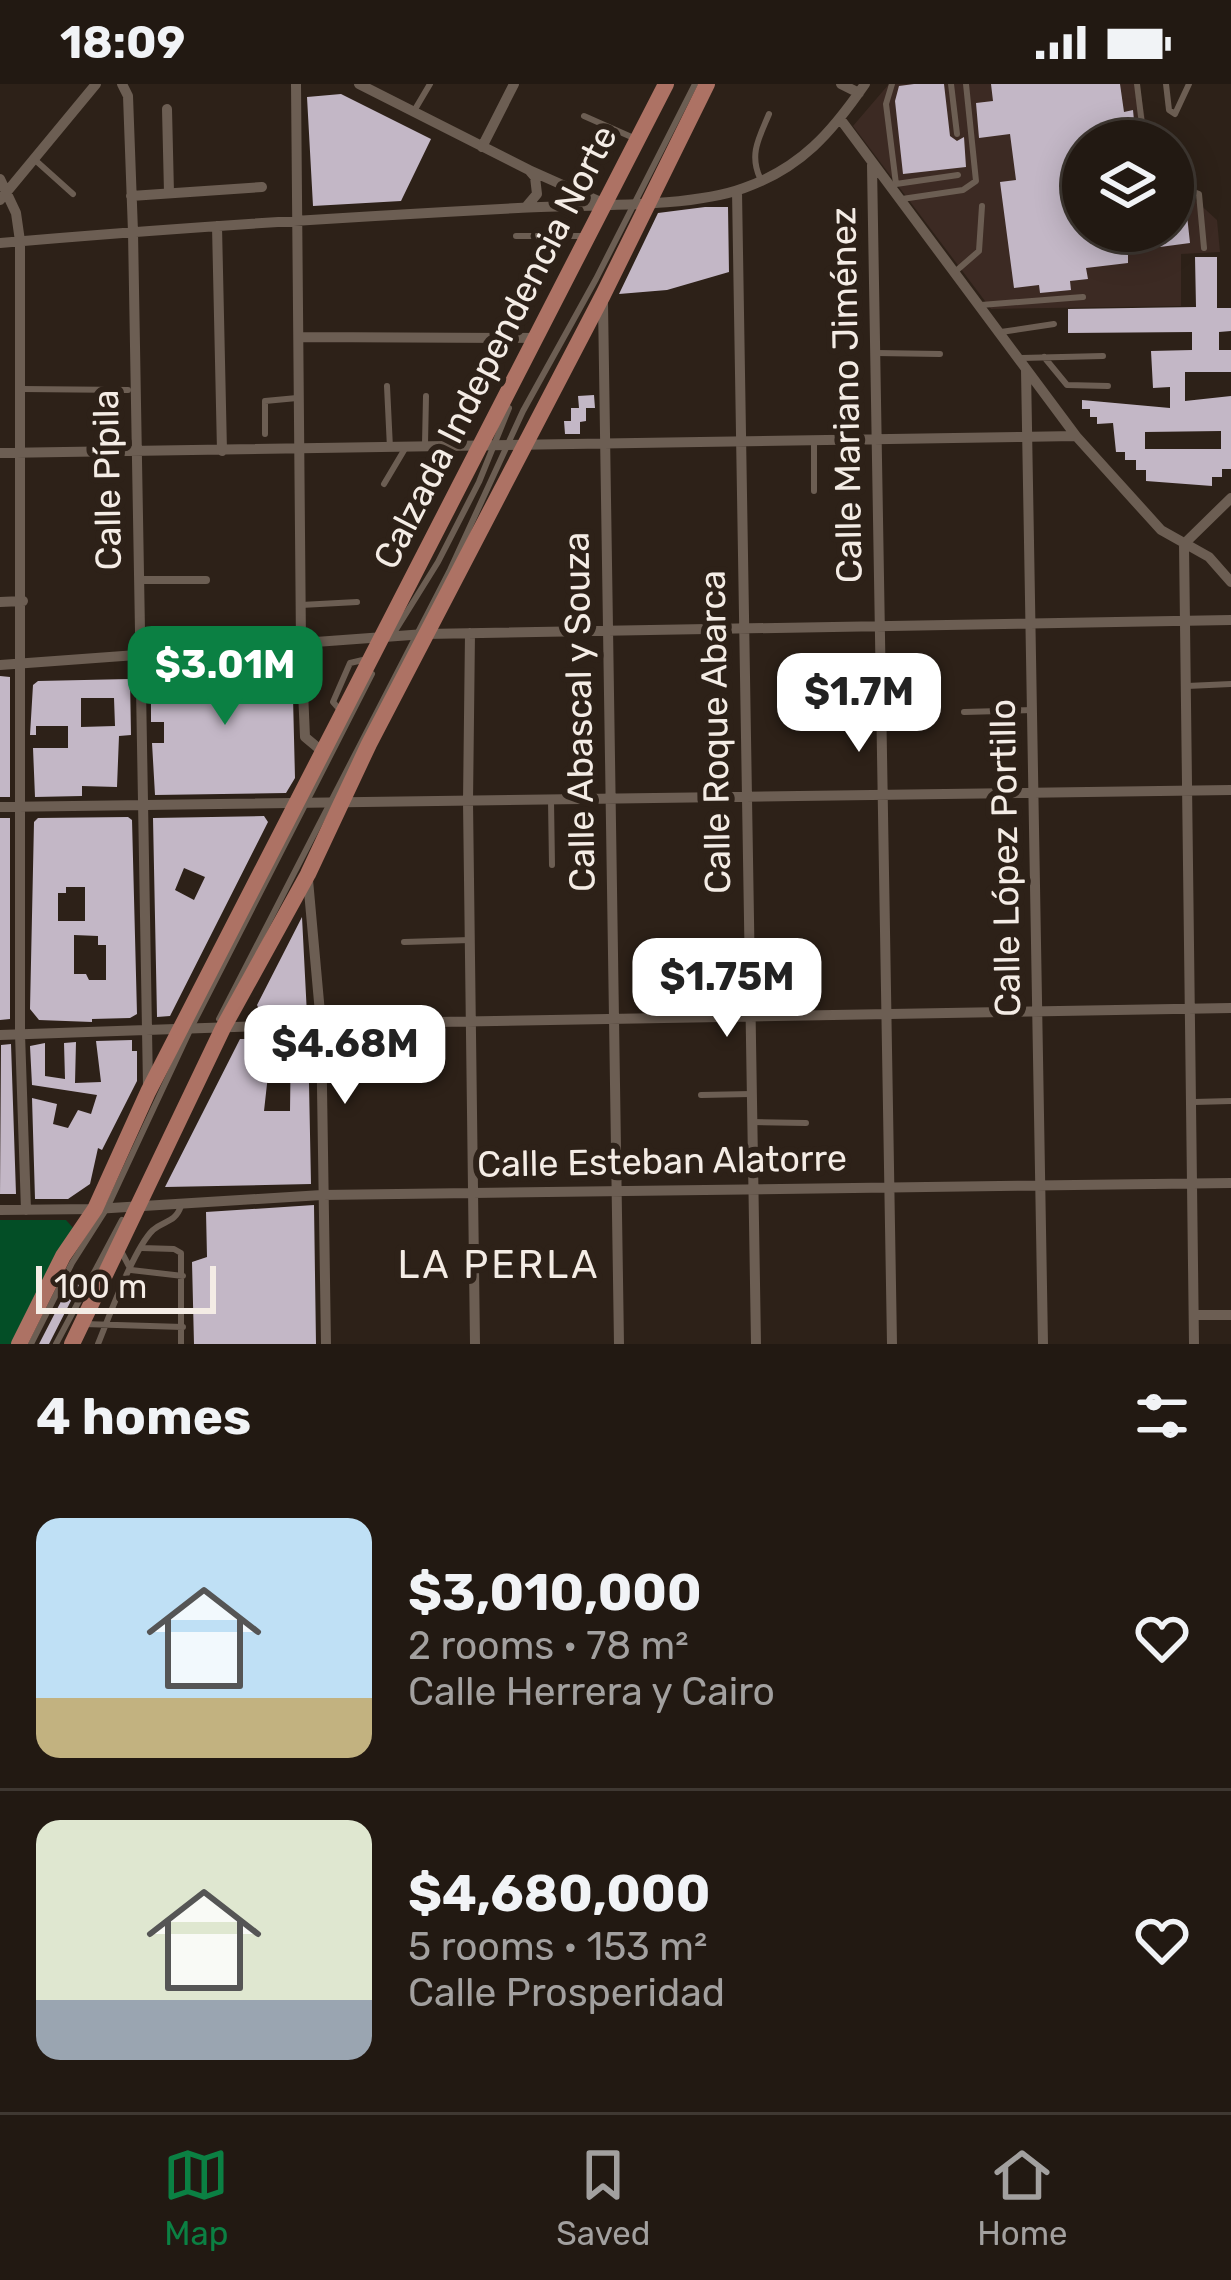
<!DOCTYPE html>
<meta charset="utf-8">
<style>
body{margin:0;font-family:Rubik,sans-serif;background:#2a221b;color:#f1f3f6;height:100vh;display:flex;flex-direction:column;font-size:45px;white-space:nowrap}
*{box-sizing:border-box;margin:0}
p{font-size:39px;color:#a2a09f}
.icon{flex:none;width:66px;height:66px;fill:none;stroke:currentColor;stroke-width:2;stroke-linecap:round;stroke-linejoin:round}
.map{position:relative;height:1260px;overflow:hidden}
.panel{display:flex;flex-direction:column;background:#221912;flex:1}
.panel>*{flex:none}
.buttons{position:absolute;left:1062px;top:36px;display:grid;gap:24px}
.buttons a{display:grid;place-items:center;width:132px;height:132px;border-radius:50%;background:#221912;box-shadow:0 6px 30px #0003,0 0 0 3px #3f3832;font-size:60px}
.scale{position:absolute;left:36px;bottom:30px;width:180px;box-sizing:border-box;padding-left:12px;border:6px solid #f4ece5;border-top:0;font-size:33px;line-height:42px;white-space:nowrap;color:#f4ece5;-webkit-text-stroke:9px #2d2118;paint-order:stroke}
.price{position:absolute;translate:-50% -102px;padding:0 27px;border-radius:24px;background:#fff;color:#222;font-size:39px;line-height:78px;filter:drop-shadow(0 3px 6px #0008)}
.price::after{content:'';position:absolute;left:50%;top:72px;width:36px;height:27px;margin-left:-18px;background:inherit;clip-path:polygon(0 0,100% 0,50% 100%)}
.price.on{background:#0b8043;color:#fff}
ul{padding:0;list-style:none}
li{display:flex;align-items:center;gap:36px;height:300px;padding:0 36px}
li+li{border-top:3px solid #3f3832}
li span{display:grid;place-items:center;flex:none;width:336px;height:240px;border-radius:24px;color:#555}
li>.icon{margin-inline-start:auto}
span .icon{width:144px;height:144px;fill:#fffc;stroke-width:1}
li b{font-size:51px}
h2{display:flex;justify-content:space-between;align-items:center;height:144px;padding:0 36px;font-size:51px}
.status{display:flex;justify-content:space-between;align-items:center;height:84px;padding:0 60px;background:#221912;direction:ltr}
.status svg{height:33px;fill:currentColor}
.tab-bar{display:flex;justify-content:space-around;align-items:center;height:168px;border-top:3px solid #3f3832;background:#221912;font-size:33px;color:#a2a09f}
.tab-bar a{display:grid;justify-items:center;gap:6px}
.tab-bar .on{color:#0b8043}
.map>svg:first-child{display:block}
.medical{fill:#3c2a23}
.green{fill:#034e26}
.building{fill:#c3b7c6;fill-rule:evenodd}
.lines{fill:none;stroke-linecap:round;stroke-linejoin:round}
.service{stroke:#6c5e53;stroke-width:6}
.pedestrian{stroke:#6c5e53;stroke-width:8}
.minor{stroke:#6c5e53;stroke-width:10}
.primary{stroke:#ad7264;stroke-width:16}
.labels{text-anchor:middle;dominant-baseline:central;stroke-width:12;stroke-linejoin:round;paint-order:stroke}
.street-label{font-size:36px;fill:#f4ece5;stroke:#2d2118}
.neighbourhood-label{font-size:39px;letter-spacing:3px;fill:#f4ece5;stroke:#2d2118}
</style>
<div class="status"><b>18:09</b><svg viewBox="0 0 49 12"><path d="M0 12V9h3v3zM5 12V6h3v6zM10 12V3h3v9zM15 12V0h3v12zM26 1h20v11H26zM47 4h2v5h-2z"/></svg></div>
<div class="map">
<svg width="1231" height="1260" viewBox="0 0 1231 1260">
<rect width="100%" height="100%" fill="#2d2118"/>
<!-- medical -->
<path class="medical" d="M889,0H1139L1149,57H1083V147H1173V109L1194,115L1217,136L1220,168L1181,170V222L991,225L853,42Z"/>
<!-- green -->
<path class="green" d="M0,1136H66L74,1145L14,1260H0Z"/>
<!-- building -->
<path class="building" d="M914,0H944L950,52L957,57L964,53L966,83L903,90L895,17L899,2Z
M991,0H1120L1124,28L1133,26L1136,57H1083V147H1128V179L1086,184L1088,195L1070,197L1071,206L1040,209L1039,201L1014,204L1000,98L1016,96L1010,50L979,54L976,19L993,17Z
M341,10L431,55L401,117L313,122L307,13Z
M1173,108L1185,113L1190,159L1160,163L1158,147H1173Z
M705,123H728L729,188L667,206L619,210L658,129Z
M1195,173H1217V224H1231V247L1219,248V266H1231V288H1185V317L1231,312V385H1222V393H1212V402L1146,397V386H1136V376H1125V368H1116L1113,339L1097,340V333H1090V325H1082V316L1170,324V303L1153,304L1151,267L1192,266V248L1068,249V225L1196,223ZM1221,347V365H1145V348Z
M594,311L595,324H586V337L580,338V350H565L564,337H571V324H579L578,312Z
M292,573L295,694L286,709L155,711L152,659H164V638H151V605L176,579Z
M0,592L10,593V713H0Z
M130,595L131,651L119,652L117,703L82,702V712L35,713L33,664H68V642H36V651H30L33,601L38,597ZM81,614H114L115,642L81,643Z
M264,732L268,738L170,932L157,933L153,734ZM184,784L205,793L194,816L175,806Z
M128,733L132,736L137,930L130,934L92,935V938L39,936L30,925L34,738L38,734ZM66,803H85V837H58V809H66ZM74,851L98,852V861H106V896H89L86,890H74Z
M0,734H10V935L0,936Z
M302,833L307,931L262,932L257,921Z
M308,950L311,1100L165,1103L240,955H253V981H265L268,991L264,1027H290L291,951Z
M132,956V967H137V997L102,1066L98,1064L90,1100L68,1115H35L32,1014L57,1020L53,1040L68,1044L78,1026L91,1030L97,1011L32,1001L30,962L45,959V992L65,995L64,959L76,958L75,999L101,998L96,957Z
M11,960L16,1110H0L1,961Z
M314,1121L316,1260H194L192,1178L207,1173L206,1128Z
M71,1198L79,1201L49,1260H39Z"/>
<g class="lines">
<!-- service -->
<path class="service" d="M892,0L886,20L896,100L958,91
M951,0L957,50
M1137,0L1144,57
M1166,0L1169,26L1175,30L1189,0
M414,27L430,0
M584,32L636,55
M34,75L73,110
M760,94C749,70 759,54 769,30
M1173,100L1199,110L1204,164
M902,115L963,106L976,97L966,0
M516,152H584
M956,187L979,167L982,122
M981,221L1083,213
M1001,248L1054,240
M876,269L940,270
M1044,273L1067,301L1108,302
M1021,274L1103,272
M387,302L390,364
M22,305L128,306
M265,350V317L297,314
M425,360L426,312
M384,400L406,363
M814,407V357
M301,521L357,518
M392,552L438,478L479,398L509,324
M1187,602L1231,600
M340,626L333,618L350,579L367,575
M964,628L1032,626
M551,717L552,781
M404,858L470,856
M219,935L450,486L523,327L596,195L695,0
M272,985L273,945
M701,1011L751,1010
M1194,1018L1231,1017
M752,1038L806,1039
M142,1164L174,1165L181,1169V1260
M121,1167L131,1186L183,1192
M84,1240L183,1243
M31,1260L72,1179L107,1124L191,944L372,590
M56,1260L122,1136
M98,1260C109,1233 134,1164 153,1146C165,1136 175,1139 181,1122"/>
<!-- pedestrian -->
<path class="pedestrian" d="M140,496H206"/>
<!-- minor -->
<path class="minor" d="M122,0L128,12L133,148L148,1003
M296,0L301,561L305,653L323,668
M359,0L529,86L603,119
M841,0L859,9
M167,25L169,109
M841,36L1076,352L1161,446L1209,473L1231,498
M482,63L514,0
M872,81L892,1260
M0,95L16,129L20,157V950L26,1126
M737,107L756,1260
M131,112L262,103
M0,116L96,0
M526,123L537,110L535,93L529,86
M217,142L222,367
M0,159C172,144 345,133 518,124C580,120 688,125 744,104C801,84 832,48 865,0
M603,219L619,1260
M300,253L538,254
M1026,286L1043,1260
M0,369L1076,352
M0,518L23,517
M470,549L468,718L475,1260
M0,581L425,550L1231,536
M0,723L1231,706
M308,796L321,940L326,1260
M0,951L321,940L1231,924
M0,1126L95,1125L322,1111L1231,1099
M1194,1231H1231
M1194,1260L1184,460L1231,414"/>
<!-- primary -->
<path class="primary" d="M19,1260L63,1172L95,1125L148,1008L666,0
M72,1260L223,944L308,790L369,660L603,211L707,0"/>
</g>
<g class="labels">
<!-- street labels -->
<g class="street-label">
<text transform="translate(495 263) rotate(-63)">Calzada Independencia Norte</text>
<text transform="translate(846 311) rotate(-91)">Calle Mariano Jiménez</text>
<text transform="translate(107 396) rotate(-91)">Calle Pípila</text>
<text transform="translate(579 628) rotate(-91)">Calle Abascal y Souza</text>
<text transform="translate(715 648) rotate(-91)">Calle Roque Abarca</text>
<text transform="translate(1005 774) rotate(-91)">Calle López Portillo</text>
<text transform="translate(662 1077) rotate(-1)">Calle Esteban Alatorre</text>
</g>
<!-- neighbourhood labels -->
<g class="neighbourhood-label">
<text x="499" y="1181">LA PERLA</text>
</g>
</g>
</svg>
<div class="buttons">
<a><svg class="icon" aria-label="layers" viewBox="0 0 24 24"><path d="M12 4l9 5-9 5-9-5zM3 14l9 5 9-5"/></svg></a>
</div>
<div class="scale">100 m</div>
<b class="price on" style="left:225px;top:644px">$3.01M</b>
<b class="price" style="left:859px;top:671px">$1.7M</b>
<b class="price" style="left:727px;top:956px">$1.75M</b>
<b class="price" style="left:345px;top:1023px">$4.68M</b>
</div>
<section class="panel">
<h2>4 homes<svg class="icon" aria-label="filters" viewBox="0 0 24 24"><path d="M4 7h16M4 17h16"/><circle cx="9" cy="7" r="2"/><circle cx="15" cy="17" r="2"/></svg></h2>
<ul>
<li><span style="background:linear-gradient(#bfe0f5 75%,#c2b280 0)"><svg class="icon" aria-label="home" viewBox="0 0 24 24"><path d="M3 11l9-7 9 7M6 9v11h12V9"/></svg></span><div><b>$3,010,000</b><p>2 rooms · 78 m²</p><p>Calle Herrera y Cairo</p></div><svg class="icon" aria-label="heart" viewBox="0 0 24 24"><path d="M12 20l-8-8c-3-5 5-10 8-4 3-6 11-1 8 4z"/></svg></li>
<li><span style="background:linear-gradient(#dfe7d0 75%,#9aa5b1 0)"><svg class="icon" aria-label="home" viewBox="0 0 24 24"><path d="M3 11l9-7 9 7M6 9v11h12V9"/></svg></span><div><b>$4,680,000</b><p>5 rooms · 153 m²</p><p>Calle Prosperidad</p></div><svg class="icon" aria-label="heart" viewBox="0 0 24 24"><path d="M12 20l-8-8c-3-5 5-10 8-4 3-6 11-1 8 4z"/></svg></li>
</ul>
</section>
<nav class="tab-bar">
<a class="on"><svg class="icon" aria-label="map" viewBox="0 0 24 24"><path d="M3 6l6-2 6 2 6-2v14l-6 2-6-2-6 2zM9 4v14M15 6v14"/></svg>Map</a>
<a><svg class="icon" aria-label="saved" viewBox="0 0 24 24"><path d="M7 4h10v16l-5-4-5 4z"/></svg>Saved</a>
<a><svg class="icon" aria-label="home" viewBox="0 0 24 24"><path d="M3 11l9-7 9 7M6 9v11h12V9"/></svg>Home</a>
</nav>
